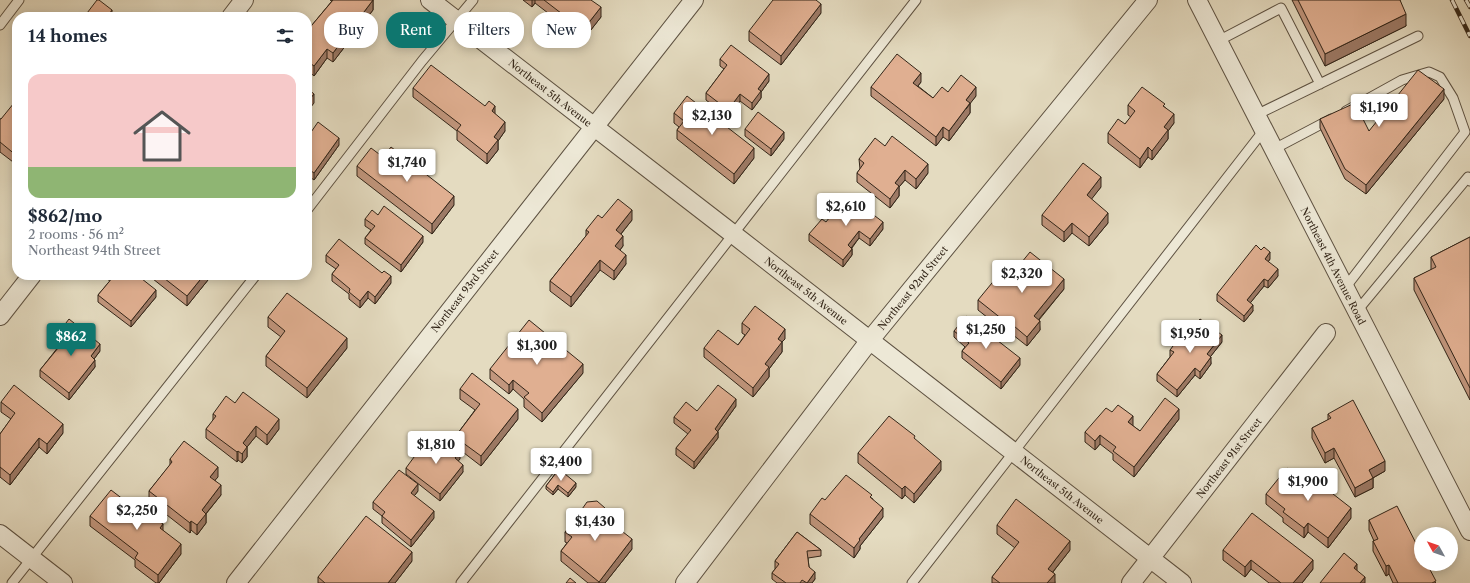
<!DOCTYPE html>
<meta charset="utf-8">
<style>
body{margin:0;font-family:"Libre Caslon Text",serif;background:#f2f2f3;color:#1f2937;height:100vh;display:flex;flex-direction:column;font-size:15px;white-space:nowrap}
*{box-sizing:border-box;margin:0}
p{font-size:13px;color:#747a83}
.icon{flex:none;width:22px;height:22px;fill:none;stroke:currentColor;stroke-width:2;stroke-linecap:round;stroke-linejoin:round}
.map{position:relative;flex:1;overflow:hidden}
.side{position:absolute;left:12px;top:12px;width:300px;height:268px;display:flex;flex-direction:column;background:#fff;border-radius:16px;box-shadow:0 2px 10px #0003}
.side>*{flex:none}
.top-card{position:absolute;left:324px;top:12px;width:380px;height:36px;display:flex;gap:8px}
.needle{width:26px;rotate:310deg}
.buttons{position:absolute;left:1414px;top:527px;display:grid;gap:8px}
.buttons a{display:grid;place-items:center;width:44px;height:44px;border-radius:50%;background:#fff;box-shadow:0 2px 10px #0003;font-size:20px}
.price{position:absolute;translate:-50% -34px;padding:0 9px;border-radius:4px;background:#fff;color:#222;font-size:13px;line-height:26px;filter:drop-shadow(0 1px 2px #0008)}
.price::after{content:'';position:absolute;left:50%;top:24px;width:12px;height:9px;margin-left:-6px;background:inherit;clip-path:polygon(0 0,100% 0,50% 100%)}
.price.active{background:#0f766e;color:#fff}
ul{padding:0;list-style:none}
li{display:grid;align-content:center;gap:8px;height:212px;padding:0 16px}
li+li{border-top:1px solid #e0e1e3}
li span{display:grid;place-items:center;height:124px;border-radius:12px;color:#555}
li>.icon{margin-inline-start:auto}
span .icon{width:72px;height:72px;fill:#fffc;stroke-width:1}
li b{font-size:17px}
h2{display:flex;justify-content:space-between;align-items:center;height:48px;padding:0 16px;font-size:17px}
.tag{padding:0 14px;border-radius:16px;background:#fff;box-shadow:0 2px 10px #0003;font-size:14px;line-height:36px}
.tag.active{background:#0f766e;color:#fff}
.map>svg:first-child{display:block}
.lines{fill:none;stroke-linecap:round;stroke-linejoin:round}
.service-casing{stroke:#5e5242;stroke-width:11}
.minor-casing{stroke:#5e5242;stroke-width:20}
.service{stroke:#ede8d6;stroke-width:9}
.minor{stroke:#ede8d6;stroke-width:18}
.rail-casing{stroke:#322518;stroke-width:4.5}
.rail{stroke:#ede8d6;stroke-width:3;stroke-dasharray:9;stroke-linecap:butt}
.wall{fill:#c1967d;stroke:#322518}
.shaded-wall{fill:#9d7a66;stroke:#322518}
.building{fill:#e0af91;stroke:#322518}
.labels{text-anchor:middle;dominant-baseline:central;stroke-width:4;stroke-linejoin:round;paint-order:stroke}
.street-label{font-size:10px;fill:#322518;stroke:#ede8d6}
</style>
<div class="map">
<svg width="1470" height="583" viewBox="0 0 1470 583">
<rect width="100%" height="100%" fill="#e4dbc0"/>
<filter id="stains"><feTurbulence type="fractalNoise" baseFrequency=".005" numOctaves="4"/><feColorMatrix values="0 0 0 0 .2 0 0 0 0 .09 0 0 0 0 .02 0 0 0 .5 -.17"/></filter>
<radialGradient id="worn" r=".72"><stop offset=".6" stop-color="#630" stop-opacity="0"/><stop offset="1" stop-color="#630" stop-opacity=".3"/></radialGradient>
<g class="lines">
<defs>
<path id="service" d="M0,25L19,0
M1218,41L1281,8L1320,84
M1256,115L1418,36
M1274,149L1331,119
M307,210L422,61L473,0
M1345,288L1465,132L1453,98L1440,77L1429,72L1402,80L1346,111
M1357,311L1468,177L1470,181
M12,583L256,275
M461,583L916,0
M912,583L1264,130"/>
<path id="minor" d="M430,0L733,234L1182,583
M1197,0L1470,531
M231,17L244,0
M0,316L32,275
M0,534L63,583
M236,583L694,0
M685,583L870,340L1148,0
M1131,583L1326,333"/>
</defs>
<!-- service casing -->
<use href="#service" class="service-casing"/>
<!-- minor casing -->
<use href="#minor" class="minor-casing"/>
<!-- service -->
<use href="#service" class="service"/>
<!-- minor -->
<use href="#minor" class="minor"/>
<defs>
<path id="rail" d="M1452,0L1470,36
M1466,0L1470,7"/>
</defs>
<!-- rail casing -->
<use href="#rail" class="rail-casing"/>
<!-- rail -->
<use href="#rail" class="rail"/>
</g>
<!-- wall -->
<path class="wall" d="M330,0H373V10L333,62L327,58L314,76L307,70V31L332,1Z
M523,0H591L601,17L583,40L535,3L532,7Z
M1292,0H1400L1406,26L1325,66Z
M821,13L781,65L749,41V31Z
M720,59L769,81L761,92V98L752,110L740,101L728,117L706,100V93L724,69L720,66Z
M921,82L918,86L933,98L948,92L976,96L970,103V113L949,141L943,137L936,146L871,96V87Z
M413,88L495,114L505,131L498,141V150L487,164L457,140V131L413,97Z
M1444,99L1366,194L1345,179L1320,128V119L1369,131Z
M17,105V165L0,152V119H1Z
M1128,105L1165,107L1174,123L1168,131V139L1152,160L1148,157L1140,168L1108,143V133L1125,124L1131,117L1128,115Z
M674,113L754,158L734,184L677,139V130L679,127L674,123Z
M745,129L784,139L771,156L745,136Z
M307,138L339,145L314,180L307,175Z
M885,146L928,173L916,189L905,180L899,187V196L890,208L857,182V173L860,169L859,159Z
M383,157L454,205L432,234L357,176V166Z
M1101,187L1091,199L1108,223L1089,246L1072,233L1064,242L1042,225V215Z
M378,215L423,242L401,272L365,244V238L371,230L365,226V219Z
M602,218L632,220L621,234L623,246L620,250L626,264L614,280L600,270L571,307L550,291V281L586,236V230Z
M883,229L870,246L859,238L852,248V255L843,267L809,241V234Z
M1470,237V400L1414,290V278L1431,270V257Z
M1261,250L1270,259L1268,262L1278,276L1268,288L1264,286L1250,303L1253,311L1244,322L1217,301V294Z
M326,255L391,283L375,304L368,298L360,308L349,299V294L332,281V274L336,269L326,262Z
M107,275H137L156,297L131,327L98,302V295L110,281L107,279Z
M148,275H212L187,306Z
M1009,278L1064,289L1039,320L1040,330L1027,346L1008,331L1007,333L978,310V300Z
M268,317L347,348L307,398L266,366V356L281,337L268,327Z
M742,323L785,339L782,342V352L769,369V377L753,397L704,357V348L738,345L745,335L742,333Z
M954,331L1020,365L1001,389L962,358V351L965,347L954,337Z
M56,336L100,351L94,359L95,367L69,400L40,377V370L59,346L56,343Z
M1186,337L1222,342L1210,357L1211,364L1200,379L1195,375L1177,397L1157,381V374L1170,357V350Z
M490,369L583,373L542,422L524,407V399L513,389L509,394L490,379Z
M460,389L518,419L481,466L455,446V437L475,410L460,399Z
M1,402L63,433L47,454L39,447L10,485L0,477V434L11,419L1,412Z
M235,403L279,429L267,445L256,436L247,447V457L242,463L238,460L237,462L206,438V429L213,421V414Z
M736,406L718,431V438L694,469L676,455V448L688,434L674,423V417L697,411Z
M1112,412L1133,426L1140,431L1179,419L1134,477L1113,460V454L1100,444L1095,450L1085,442V432Z
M1328,414L1385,471L1373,478V488L1355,497L1334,458L1325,463L1312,438V428L1328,420Z
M915,440L941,470L914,503L905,495L902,499L858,463V453Z
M439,447L460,459L458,461L463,472L440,501L406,474V468Z
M170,459L218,477L215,480L221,495L206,514V523L197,535L191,530L190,533L149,501V491L170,465Z
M559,469L576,487L568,497L558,489L553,495L546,489V486Z
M418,491L414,496L434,518L411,547L382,523V516L373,509V502Z
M1266,494L1351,518L1328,548L1308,532L1304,538L1283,522V518L1266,504Z
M872,498L883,517L860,546V549L854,558L810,524V514L825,500Z
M580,512L605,517V518L632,549L605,583H588L561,561V551L567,543L565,542V532L581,523L580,521Z
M90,516L163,530L181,554L159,583H156L135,567V560L90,526Z
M1369,520L1436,583H1393L1389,574L1386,576L1373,551V541H1374L1369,530Z
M997,525L1070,550L1053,572L1055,583H992V577L1015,548L997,534Z
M797,532L821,550V556L808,558L809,567L815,579L812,583H777L772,579V573L775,569V561Z
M1223,550L1313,569L1302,583H1269L1251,569L1245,577L1223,560Z
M412,561L395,583H318V577Z"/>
<!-- shaded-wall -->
<path class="shaded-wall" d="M373,0V10L333,62V53Z
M532,0H535V3L532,7Z
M821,4V13L781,65V56Z
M601,7V17L583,40V30Z
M112,10V17H107Z
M1406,14V26L1325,66V54Z
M327,49V58L314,76V66Z
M921,73V82L913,92V83Z
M769,74V81L761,92V98L752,110V103L758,89Z
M976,87V96L966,109V100Z
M1444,89V99L1366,194V185Z
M314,94V103L307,112V102Z
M740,94V101L728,117V110Z
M970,103V113L949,141V131Z
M495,106V116L492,111Z
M1174,114V123L1168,131V139L1152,160V151L1164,127Z
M505,122V131L498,141V150L487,164V154L494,137Z
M943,127V137L936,146V137Z
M784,132V139L771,156V149Z
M339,138V145L314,180V173Z
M1148,147V157L1140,168V159Z
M754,148V158L734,184V174Z
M928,164V173L916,189V179Z
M905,170V180L899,187V196L890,208V199L895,183Z
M1101,177V187L1087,205V195Z
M454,196V205L432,234V224Z
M632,210V220L616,240V230Z
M1108,213V223L1089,246V237Z
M883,222V229L870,246V239Z
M1072,223V233L1064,242V232Z
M859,231V238L848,252V245Z
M423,236V242L401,272V265Z
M623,236V246L615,256V246Z
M852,249V255L843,267V260Z
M1270,252V259L1265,266V259Z
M626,255V264L614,280V271Z
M600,260V270L571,307V297Z
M1278,269V276L1268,288V281Z
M204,275H212L187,306V296Z
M391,276V283L375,304V297Z
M1064,279V289L1034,325V316Z
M1264,279V286L1247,307V300Z
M156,290V297L131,327V321Z
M368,291V298L360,308V301Z
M1253,305V311L1244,322V316Z
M1008,321V331L1007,333V323Z
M1040,321V330L1027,346V337Z
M785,329V339L782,342V352L769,369V377L753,397V388L778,339Z
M1222,335V342L1207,361V354Z
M347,338V348L307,398V388Z
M100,344V351L91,363V356Z
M1211,357V364L1200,379V372Z
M1020,358V365L1001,389V382Z
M95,360V367L69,400V393Z
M583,364V373L542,422V413Z
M1195,368V375L1177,397V390Z
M513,380V389L509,394V385Z
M736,399V406L715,435V429Z
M518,409V419L481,466V456Z
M1179,409V419L1134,477V467Z
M1133,416V426L1128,422Z
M279,419V429L267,445V435Z
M63,424V433L47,454V444Z
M256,426V436L247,447V457L242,463L243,443Z
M718,432V438L694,469V462Z
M1100,435V444L1095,450V441Z
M39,438V447L10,485V475Z
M1334,448V458L1325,463V453Z
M238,451V460L237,462V452Z
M460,452V459L455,465V458Z
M941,461V470L914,503V494Z
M1385,461V471L1369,480V470Z
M463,465V472L440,501V494Z
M218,467V477L210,486V477Z
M1373,478V488L1355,497V488Z
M576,483V487L568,497V493Z
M418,484V491L411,500V493Z
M221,485V495L204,516L206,514V523L197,535V525L202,510Z
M558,485V489L553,495V492Z
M905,486V495L902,499V489Z
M605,508V517L600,524V514Z
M883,508V517L860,546V549L854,558V548L859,539Z
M1351,508V518L1328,548V538Z
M434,511V518L411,547V540Z
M191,521V530L190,533V523Z
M1308,523V532L1304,538V528Z
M163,524V534L160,528Z
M632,539V549L605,583H599V582Z
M1070,541V550L1048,578V569Z
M181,544V554L159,583H158V575Z
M412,552V561L395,583H388Z
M1251,560V569L1245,577V567Z
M1313,560V569L1302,583H1293Z
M1357,564V573L1354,568Z
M1389,565V574L1386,576V566Z
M815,572V579L812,583H807Z
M1055,574V583H1047Z
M1365,577V583H1360Z"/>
<!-- building -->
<path class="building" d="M97,0H99L112,10L107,17H84Z
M333,0H373L333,53L327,49L314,66L307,61V36L309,33L307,31Z
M544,0H591L601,7L583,30Z
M773,0H816L821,4L781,56L749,31Z
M1298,0H1400L1406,14L1325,54Z
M731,45L769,74L758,89L761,91L752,103L740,94L728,110L706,93L727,65L720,59Z
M897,54L921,73L913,83L933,98L942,87L948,92L961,75L976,87L966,100L970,103L949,131L943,127L936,137L871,87Z
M431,65L485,106L489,101L495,106L492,111L505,122L494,137L498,140L487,154L457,130L461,125L413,88Z
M1418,70L1444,89L1366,185L1345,169L1320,119L1355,103L1369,131Z
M1142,87L1165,104L1163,106L1174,114L1164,127L1168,130L1152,151L1148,147L1140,159L1108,133L1118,119L1125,124L1135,111L1128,105Z
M307,88L314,94L307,102Z
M687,96L754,148L734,174L677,130L684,121L674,113Z
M14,103L17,105V156L0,142V119H1Z
M758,112L784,132L771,149L745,129Z
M318,122L339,138L314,173L307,168V138Z
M892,136L928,164L916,179L905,170L895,183L899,186L890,199L857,173L864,163L859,159L875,138L885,146Z
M391,147L454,196L432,224L357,166L371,148L383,157Z
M1083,163L1101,177L1087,195L1108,213L1089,237L1072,223L1064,232L1042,215Z
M847,195L883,222L870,239L859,231L848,245L852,249L843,260L809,234L822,219L826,222Z
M618,199L632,210L616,230L623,236L615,246L626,255L614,271L600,260L571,297L550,281L589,232L586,230L598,215L602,218Z
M384,206L423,236L401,265L365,238L375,226L365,219L372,210L378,215Z
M1470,237V388L1414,278L1436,267L1431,257Z
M339,239L382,273L384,271L391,276L375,297L368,291L360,301L349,292L350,289L332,274L339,265L326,255Z
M1256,245L1261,250L1264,247L1270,252L1265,259L1278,269L1268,281L1264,279L1247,300L1253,305L1244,316L1217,294Z
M1030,252L1064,279L1034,316L1040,321L1027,337L1008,321L1007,323L978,300L1001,272L1009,278Z
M111,275H137L156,290L131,321L98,295L113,277Z
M160,275H204L187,296Z
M287,293L347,338L307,388L266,356L285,331L268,317Z
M755,306L785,329L778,339L782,342L765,364L769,367L753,388L704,348L718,330L738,345L750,329L742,323Z
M966,316L1020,358L1001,382L962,351L969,343L954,331Z
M69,319L100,344L91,356L95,360L69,393L40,370L63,342L56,336Z
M1200,319L1222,335L1207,354L1211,357L1200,372L1195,368L1177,390L1157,374L1174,352L1170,350L1182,334L1186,337Z
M529,320L583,364L542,413L524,397L529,393L513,380L509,385L490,369Z
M472,373L518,409L481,456L455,437L480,404L460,389Z
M14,385L63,424L47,444L39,438L10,475L0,467V434L15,413L1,402Z
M718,385L736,399L715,429L718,432L694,462L676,448L691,430L674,417L686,402L697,411Z
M243,392L279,419L267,435L256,426L243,443L247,447L242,454L238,451L237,452L206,429L216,416L213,414L226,396L235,403Z
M1165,398L1179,409L1134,467L1113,451L1116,447L1100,435L1095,441L1085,432L1106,408L1112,412L1118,405L1133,416L1128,422L1140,431Z
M1353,400L1385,461L1369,470L1373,478L1355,488L1334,448L1325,453L1312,428L1331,418L1328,414Z
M889,416L915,436L914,438L941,461L914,494L905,486L902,489L858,453Z
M428,438L439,447L444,441L460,452L455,458L463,465L440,494L406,468Z
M184,441L218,467L210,477L221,485L202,510L206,514L197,525L191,521L190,523L149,491L172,462L170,459Z
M1287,468L1296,475L1301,469L1351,508L1328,538L1308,523L1304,528L1283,512L1285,509L1266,494Z
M559,469L576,483L568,493L558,485L553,492L546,486Z
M399,470L418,484L411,493L434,511L411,540L382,516L385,512L373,502Z
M846,475L872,495L870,497L883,508L859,539L860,540L854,548L810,514L822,498L825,500Z
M111,490L141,513L144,510L163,524L160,528L181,544L158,575L135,558L138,553L90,516Z
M1016,499L1070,541L1048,569L1055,574L1047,583H1000L992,577L1019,542L997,525Z
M597,501L605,508L600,514L632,539L599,582L561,551L572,537L565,532L576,519L581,523L586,517L580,512L587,502Z
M1397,506L1421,553V564H1427L1436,581L1432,583H1398L1389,565L1386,566L1373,541L1378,539L1369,520Z
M1252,513L1313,560L1293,583H1281L1251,560L1245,567L1223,550Z
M366,516L412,552L388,583H325L318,577Z
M797,532L821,550L807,551L809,567L815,572L807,583L802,580L800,583H786L772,573L779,564L775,561Z
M1344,553L1357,564L1354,568L1365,577L1360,583H1320Z
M570,578L576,583H566Z"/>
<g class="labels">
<!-- street labels -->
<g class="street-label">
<text transform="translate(550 93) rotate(38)">Northeast 5th Avenue</text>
<text transform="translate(1333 266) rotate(63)">Northeast 4th Avenue Road</text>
<text transform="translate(913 288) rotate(-51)">Northeast 92nd Street</text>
<text transform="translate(465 291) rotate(-52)">Northeast 93rd Street</text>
<text transform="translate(806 291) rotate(38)">Northeast 5th Avenue</text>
<text transform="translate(1229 458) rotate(-52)">Northeast 91st Street</text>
<text transform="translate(1062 490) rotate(38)">Northeast 5th Avenue</text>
</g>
</g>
<rect width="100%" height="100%" filter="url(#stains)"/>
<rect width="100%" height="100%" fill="url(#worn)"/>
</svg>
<div class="buttons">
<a><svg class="needle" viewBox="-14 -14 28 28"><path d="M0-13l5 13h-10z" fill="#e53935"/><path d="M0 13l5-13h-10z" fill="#747a83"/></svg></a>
</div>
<b class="price" style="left:1379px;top:128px">$1,190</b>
<b class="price" style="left:712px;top:136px">$2,130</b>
<b class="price" style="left:407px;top:183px">$1,740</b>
<b class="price" style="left:846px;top:227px">$2,610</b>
<b class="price" style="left:1022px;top:294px">$2,320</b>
<b class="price" style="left:986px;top:350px">$1,250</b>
<b class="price" style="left:1190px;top:354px">$1,950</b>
<b class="price active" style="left:71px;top:357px">$862</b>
<b class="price" style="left:537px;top:366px">$1,300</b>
<b class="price" style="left:436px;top:465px">$1,810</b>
<b class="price" style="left:561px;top:482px">$2,400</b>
<b class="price" style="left:1308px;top:502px">$1,900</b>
<b class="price" style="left:137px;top:531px">$2,250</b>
<b class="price" style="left:595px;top:542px">$1,430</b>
<div class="top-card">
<a class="tag">Buy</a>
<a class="tag active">Rent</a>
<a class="tag">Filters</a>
<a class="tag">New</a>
</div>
<section class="side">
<h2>14 homes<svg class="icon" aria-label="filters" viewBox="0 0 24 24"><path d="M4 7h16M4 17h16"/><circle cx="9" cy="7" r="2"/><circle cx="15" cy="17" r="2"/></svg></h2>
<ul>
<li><span style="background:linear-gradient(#f6c9c9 75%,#8fb573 0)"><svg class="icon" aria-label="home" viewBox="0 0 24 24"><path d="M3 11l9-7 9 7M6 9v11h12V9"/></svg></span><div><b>$862/mo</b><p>2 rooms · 56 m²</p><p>Northeast 94th Street</p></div></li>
</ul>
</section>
</div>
